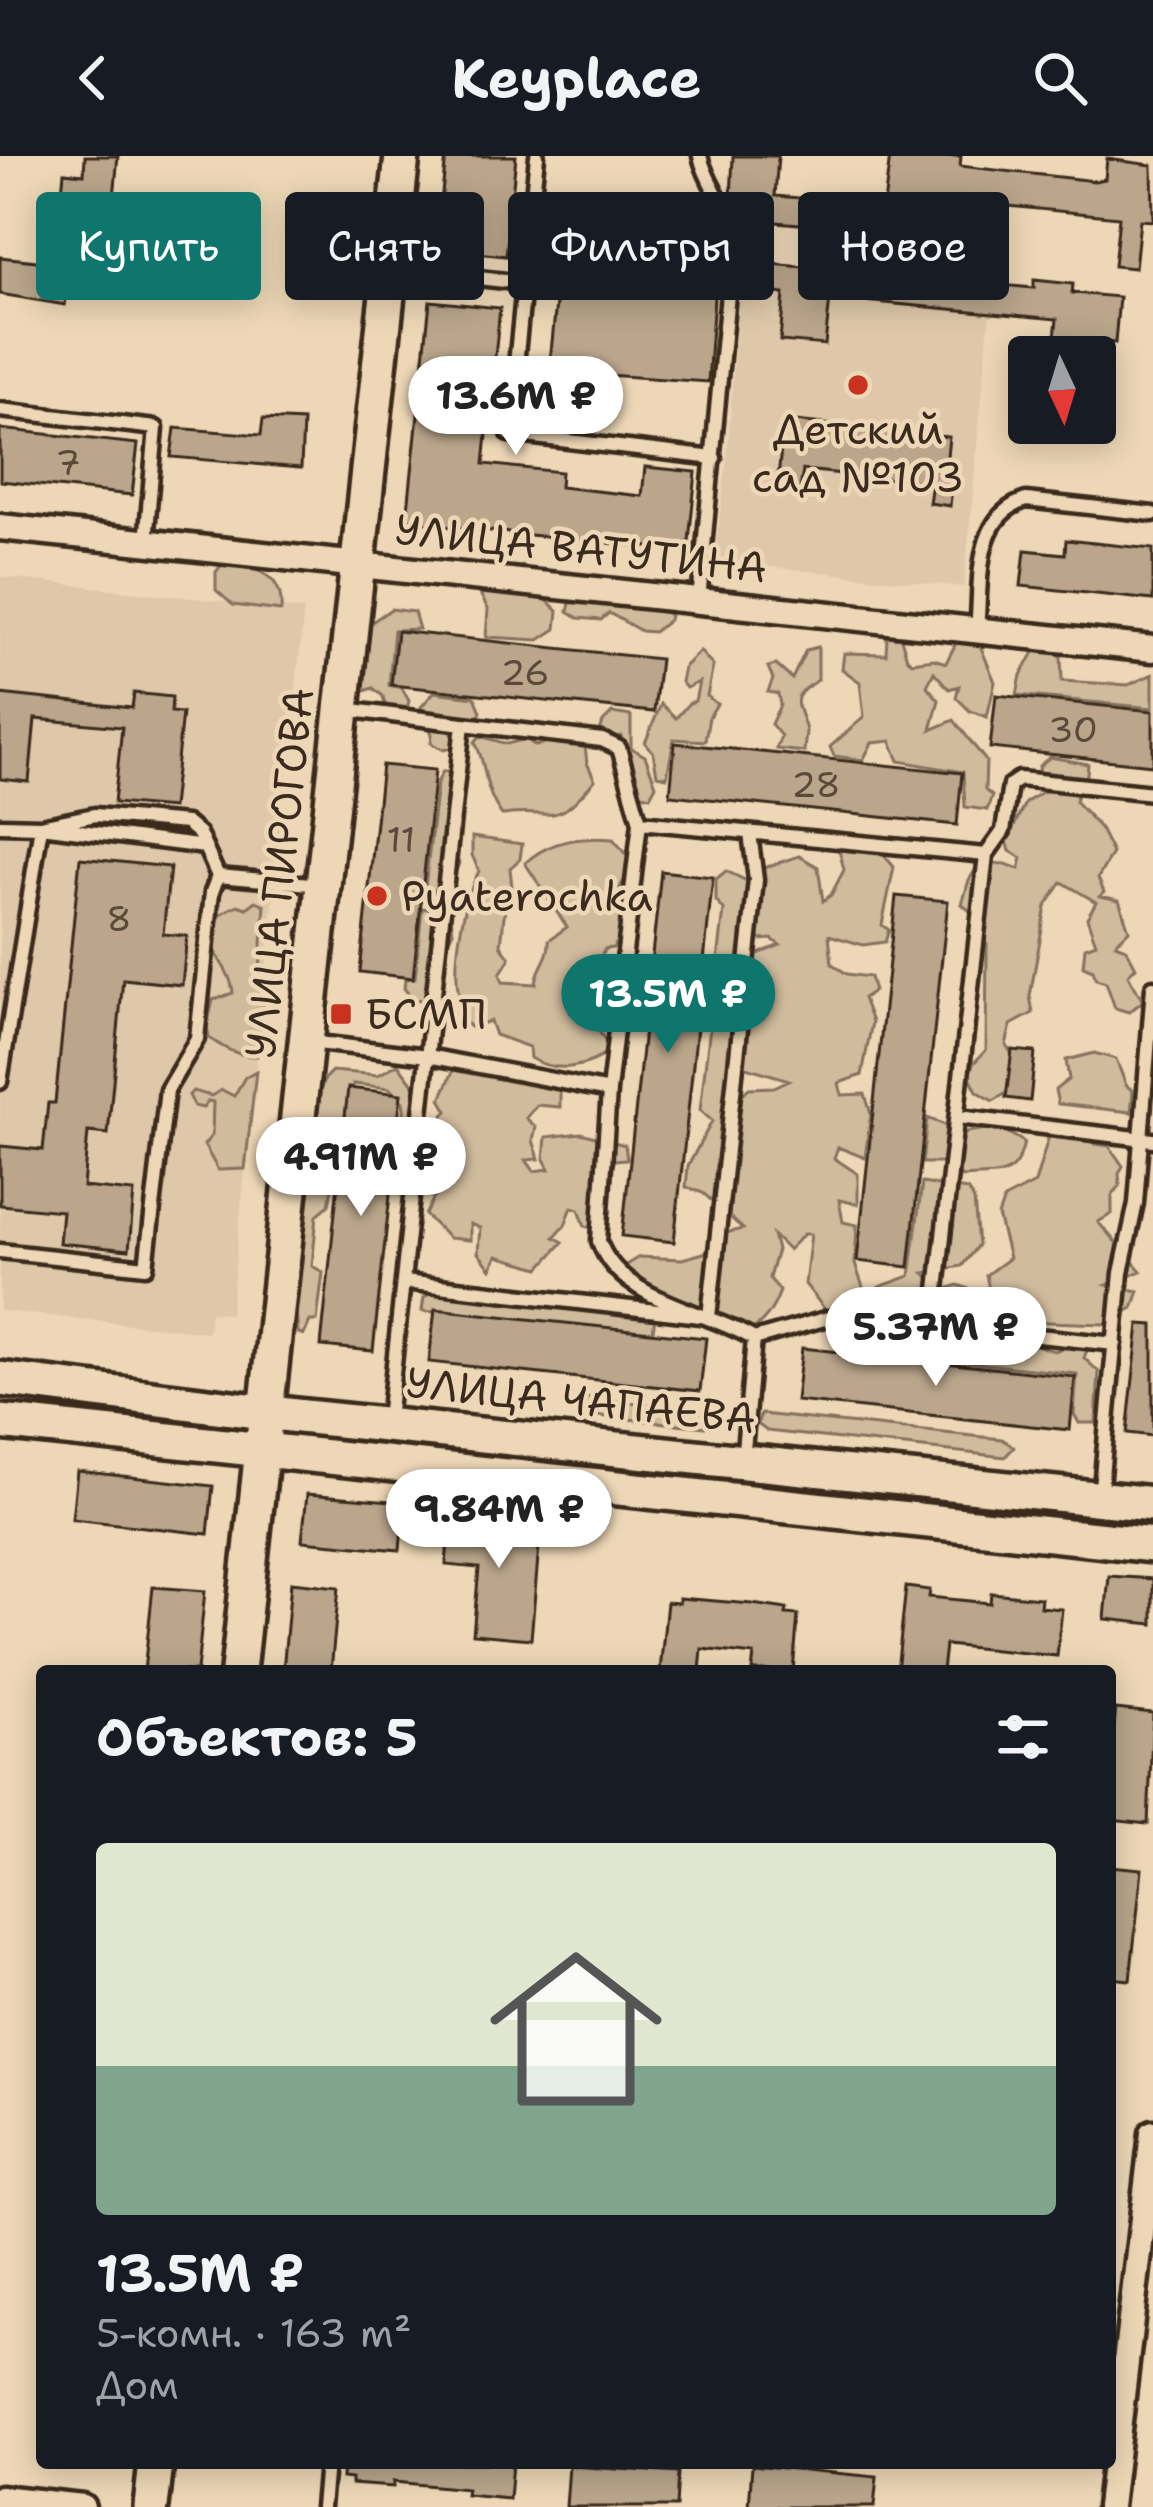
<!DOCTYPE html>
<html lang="ru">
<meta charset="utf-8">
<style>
body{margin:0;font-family:"Shantell Sans",sans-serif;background:#20242c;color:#f1f3f6;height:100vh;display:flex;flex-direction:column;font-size:45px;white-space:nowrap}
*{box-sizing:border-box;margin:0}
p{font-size:39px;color:#9ea1a6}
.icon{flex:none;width:66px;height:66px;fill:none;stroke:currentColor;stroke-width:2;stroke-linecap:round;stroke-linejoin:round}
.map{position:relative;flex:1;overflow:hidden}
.side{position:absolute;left:36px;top:1509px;width:1080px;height:804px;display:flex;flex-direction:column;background:#171b24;border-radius:12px;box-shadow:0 6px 30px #0003}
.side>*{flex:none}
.guide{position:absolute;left:36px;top:36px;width:1083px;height:108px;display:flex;gap:24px}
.needle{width:78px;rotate:176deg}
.controls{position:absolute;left:1008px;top:180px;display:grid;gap:24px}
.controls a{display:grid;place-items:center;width:108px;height:108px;border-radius:12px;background:#171b24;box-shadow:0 6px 30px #0003;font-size:60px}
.price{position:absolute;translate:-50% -102px;padding:0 27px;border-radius:42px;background:#fff;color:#222;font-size:39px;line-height:78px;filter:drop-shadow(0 3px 6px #0008)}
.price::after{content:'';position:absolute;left:50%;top:72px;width:36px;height:27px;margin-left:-18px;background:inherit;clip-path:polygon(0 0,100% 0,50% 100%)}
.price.current{background:#0f766e;color:#fff}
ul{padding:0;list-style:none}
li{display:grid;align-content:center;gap:24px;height:636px;padding:0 60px}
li+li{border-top:3px solid #363941}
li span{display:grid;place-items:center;height:372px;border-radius:12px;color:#555}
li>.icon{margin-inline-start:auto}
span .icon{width:216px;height:216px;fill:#fffc;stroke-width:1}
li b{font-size:51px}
h2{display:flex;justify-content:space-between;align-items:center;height:144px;padding:0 60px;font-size:51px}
.tag{padding:0 42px;border-radius:12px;background:#171b24;box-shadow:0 6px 30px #0003;font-size:42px;line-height:108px}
.tag.current{background:#0f766e;color:#fff}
header{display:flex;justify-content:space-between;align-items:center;height:156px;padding:0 60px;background:#171b24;font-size:54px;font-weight:700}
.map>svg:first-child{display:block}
.built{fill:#dec8a9}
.green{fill:#d0bb9d;stroke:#86725e;stroke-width:3}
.building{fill:#bba68c;stroke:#3b2a1e;stroke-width:3}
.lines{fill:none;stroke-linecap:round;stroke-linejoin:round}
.lane-casing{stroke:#3b2a1e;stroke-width:21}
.street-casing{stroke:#3b2a1e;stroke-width:33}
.secondary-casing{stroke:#3b2a1e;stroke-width:42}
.lane{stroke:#edd7b6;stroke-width:12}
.street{stroke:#edd7b6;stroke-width:24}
.secondary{stroke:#edd7b6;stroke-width:33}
.poi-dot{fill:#c8321e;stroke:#edd7b6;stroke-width:4.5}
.labels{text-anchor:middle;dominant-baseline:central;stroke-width:9;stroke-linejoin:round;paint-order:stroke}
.number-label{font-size:36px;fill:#5b493a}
.poi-label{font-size:42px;fill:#3b2a1e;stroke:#edd7b6;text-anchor:start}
.street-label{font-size:42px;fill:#3b2a1e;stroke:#edd7b6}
</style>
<header><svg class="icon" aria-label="back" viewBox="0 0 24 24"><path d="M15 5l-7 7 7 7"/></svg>Keyplace<svg class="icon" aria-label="search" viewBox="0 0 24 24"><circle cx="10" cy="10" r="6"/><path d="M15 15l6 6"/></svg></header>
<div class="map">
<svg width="1153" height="2351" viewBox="0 0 1153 2351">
<rect width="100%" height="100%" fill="#edd7b6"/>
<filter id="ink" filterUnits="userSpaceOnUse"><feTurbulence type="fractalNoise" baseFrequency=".00833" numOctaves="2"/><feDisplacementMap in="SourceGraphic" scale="24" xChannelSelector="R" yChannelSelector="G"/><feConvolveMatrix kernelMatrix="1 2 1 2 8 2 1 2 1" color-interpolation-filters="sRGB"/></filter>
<g filter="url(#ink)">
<!-- built -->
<path class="built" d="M739,134L990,156L964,431L714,405L727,303Z
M0,421L304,454L230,1158L210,1156L208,1176L0,1155Z"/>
<!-- green -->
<path class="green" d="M222,408C254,412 284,415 281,455L233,449L216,434V416Z
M523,410L540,417L534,432L558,455L556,473L539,484L486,481L488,453L477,432Z
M573,434L604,438L619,451L654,450L670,459L669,464L654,476L641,475L609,457L601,464L578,462L568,456Z
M391,453L414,456L419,473L394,474L389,529L402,532L409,545L406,556L386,554L383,540L373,532L362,536L356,518L363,472Z
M887,480L901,482L907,502L912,506L934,503L946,507L957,485L980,489L995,526L987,561L970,555L956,541L959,530L949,533L934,516L927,530L939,544L931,574L954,564L986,605L985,634L992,640L987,654L965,651L963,616L899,605L891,585L872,587L863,604L834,600L830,591L864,561L860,526L842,513L844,497L886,498Z
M818,491V524C785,543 800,548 806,575C806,577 804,594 804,596L776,593L781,580L771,568L780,549L778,538L768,536L773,523L768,511L776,509L792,523L806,494Z
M1037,491L1053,492L1061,500L1062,525L1128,529L1153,518V552L1017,539L1021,519Z
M700,495L713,510L707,540L717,548L709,561L705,585L674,583L667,621L657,619L653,596L645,587L661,548L676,562L689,547L695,545L699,526L686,532L681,526L684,511Z
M434,536L475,541L481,556L468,579L457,580L454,591L444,594L431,587L432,578L421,551Z
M612,557L631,560V592L645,600L656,629L650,640L631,635L623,614L621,580L610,582L599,578L603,566Z
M480,580L507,588L526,583L536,590L550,585L585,590L587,607L595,624C552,675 558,652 502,659C482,632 488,611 475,586Z
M1050,601L1088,608L1085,637L1078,635L1075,645L1099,671L1112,697L1098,722L1104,736L1100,740L1119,744L1129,774L1115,788L1126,792L1136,811L1128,819L1143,845L1129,856L1115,852L1106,826L1096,823L1093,814L1083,810L1085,791L1096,787L1087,762L1096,746L1062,726L1046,750L1030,840L1033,857L1011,869L1006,889L1017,905L1010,935L993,945L977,935L969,919L973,908L986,894L987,788L976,773L975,760L962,748L969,724L980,707L1006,708L1019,713L1022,702L1010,695L1007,685L1025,647L1042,636L1039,610Z
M443,615L454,618L451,693L459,707L451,729L438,737L425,731L437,627Z
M867,679L894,711L882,769L889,774L885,786L863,789L829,779L832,808L847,818L870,821L874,835L863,842L872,866L862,919L839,927L842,939L865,938L871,958L865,1002L838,991L834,1002L858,1018V1048L839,1044L843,1066L857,1069L855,1108L864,1134L861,1144L826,1155L805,1128L811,1078H804L788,1094L773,1079L777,1094L769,1122L780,1135C752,1213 698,1162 643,1144L633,1136L626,1109L639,1101L682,1103L722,1092L725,1077L743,1073L703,1037L686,1031L688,1010L712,965L700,954L724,754L716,745V723L726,715L749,726L727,953L749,932L774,931L789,924L743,910L751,801L780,789L772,783L760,784L755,763L764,712L799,700L818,711L823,745L831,739L844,714L839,694Z
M472,681L522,688L520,703L510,712L513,740L505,751L501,789L510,802L500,818L503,826L536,828C537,811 550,803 549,784L567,771L525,707C548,685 581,680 613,683L629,701V716L618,735C629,757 624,772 613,792L605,793L599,804L608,830L602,844L605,854L595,869L611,894C588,912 557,918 530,902L529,891L495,879L490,865L470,871L455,858L463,851C448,819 463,746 479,715L472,699Z
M256,745L265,749L260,815L266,817L257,900C238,900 225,893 209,882L207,870L213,844L233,837C231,801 177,776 238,749L247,752Z
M422,752L450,755L453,775L440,800L445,806L441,839L430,845L412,843L404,832L405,823L415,822Z
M1094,897L1116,903L1126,929L1133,935L1131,956L1058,948L1055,934L1069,923L1066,904Z
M398,908L425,944V958L413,965L405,961L403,946L389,932L353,928L354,967L333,977L315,974L313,946C323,936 320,924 332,915L378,919Z
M454,913L516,914L560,930V951L537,949L526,962L536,971L533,984L539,1003L526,1004L534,1015L549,1013L544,1003L546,981L581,977L625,989L627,1003L615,1004L608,1023L610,1056L595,1073L585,1070L579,1053L572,1051L565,1069L554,1081L563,1086L540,1112L497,1100L491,1113L478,1097L480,1072L470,1068V1084L449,1082L425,1059L442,1026L457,1019L454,1007L440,1009V988L430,973L448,955L441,943Z
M256,915L245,1013L218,1014L204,989L212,979L213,946L208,945L203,952L194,950L189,939L193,935L211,940L222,934L234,940L245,921Z
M927,962L943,968L960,986L967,976L998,971L1024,986C1016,1026 996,1018 962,1021L944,1007H922Z
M1052,969L1094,975L1095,988L1109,990L1123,1010L1119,1017L1120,1030L1112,1039V1058L1098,1066L1141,1115L1107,1129L1139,1135L1133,1152L1105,1168L1018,1165L989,1133L986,1119L1009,1102L998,1060L1004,1043L1035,1027Z
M313,981L332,986L327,1010L334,1019L329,1049L317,1059L312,1110L323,1116L317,1165H310L304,1179L298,1177L295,1144L290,1138L306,1005Z
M922,1027L967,1034L974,1044L978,1089L962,1110L924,1117L947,1133L958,1129L988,1139L998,1158L993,1168L970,1167L949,1185L992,1194L1030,1187L1054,1195L1068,1191V1175L1093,1179L1084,1202L1099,1216L1096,1267H1079L1074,1258L1077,1218L928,1202L913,1187L893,1198L862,1195L863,1174L882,1173L885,1153L877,1148L879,1131L910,1120Z
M435,1135L655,1160L653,1176L422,1155L424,1141Z
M578,1241L706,1254L714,1264L705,1271L580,1258L573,1248Z
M761,1258L1002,1283L1014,1291L1005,1301L767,1275L757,1268Z"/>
<!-- building -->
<path class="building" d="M85,0H118L106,124L68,120L65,149L0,138V101L55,107L64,16L84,18Z
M446,0H516L506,100L436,93Z
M733,0H778L775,40L884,49L882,64L890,0H961L960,10L1095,25L1105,23L1107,3L1152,9L1153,65L1140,64L1135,112L1114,110L1119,61L956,45L953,75L882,67V75L739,63L731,43Z
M560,32L710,48L715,59L714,72L677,68L675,90L556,75Z
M771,108L1034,132V124L1073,128L1072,137L1119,141L1115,187L1055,181L1057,163L830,142L825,189L780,185L784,138L769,136Z
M559,118L665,127L666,123L715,127L708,226L549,215Z
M430,145L500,152L484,308L561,316L560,331L642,340L645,311L696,316L688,395L432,369L407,363Z
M263,263L303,265L301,312L171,301L175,272L261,279Z
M795,265L949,281L946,310H954L950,350L929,347L932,327L803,314L800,334L777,332L781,292L792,294Z
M0,273L138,288L132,339L0,325Z
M1066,384L1153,393V444L1021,430L1025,394L1065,398Z
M397,475L660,503L654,556L391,529Z
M134,537L172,541L171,556L182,557L172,652L114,647L122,571L35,563L29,626L0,623V538L132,552Z
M996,539L1153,555V609L990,592Z
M675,587L962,617L957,669L670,639Z
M382,609L435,614L413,822L360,816Z
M80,702L170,711L163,778L187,780L182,829L123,823L108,978L88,976L83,1031L134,1036L129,1094L59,1087L62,1055L0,1049V990L43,994L48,947H55Z
M661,715L713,721L674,1086L622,1080Z
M896,740L948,745L909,1111L857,1105Z
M1012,894L1035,896L1030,945L1006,942Z
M348,932L401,938L373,1195L321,1190Z
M435,1153L706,1182L700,1235L429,1206Z
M1139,1168L1153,1169V1280L1127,1277Z
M802,1192L1075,1221L1070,1274L796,1245Z
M77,1315L213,1330L208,1378L72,1363Z
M307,1338L404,1346L400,1394L302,1385Z
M450,1359L541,1367L531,1483L473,1478L479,1412L446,1409Z
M1109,1420L1153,1423V1468L1105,1463Z
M291,1426L339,1431L331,1515H283Z
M153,1431L205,1435L197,1515H144Z
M906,1431L930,1434L929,1441L990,1447L991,1437L1041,1442L1040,1451L1062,1453L1057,1500L945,1489L942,1515H897Z
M679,1442L752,1448L787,1453L786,1458L798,1459L793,1515H752L754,1499L702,1493L700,1515H660L667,1446L679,1447Z
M1116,1553L1153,1557L1148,1668L1110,1664V1604Z
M1110,1710L1142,1713L1130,1824L1110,1822Z
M343,2307H512L509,2343L466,2339L467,2333L393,2326V2331L351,2328V2323L342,2322Z
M752,2309L877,2321L874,2351H749Z
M569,2310L678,2317L676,2351H566Z"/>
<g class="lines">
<defs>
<path id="lane" d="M537,0L509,278L714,302
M394,113L524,127
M0,254L156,272L146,386
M699,444L733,85C731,52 708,33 700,0
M977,474C982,427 972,361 1026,344L1153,358
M344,553L463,568L388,1264
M463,568L602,584L619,592L640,666
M0,669L41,670L95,659L186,667L199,678L218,720L322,729
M309,886L428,900L609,935
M0,926L41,670L205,691
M958,961L1153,984
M0,1095L146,1111L167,934L197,883L212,736L218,720
M404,1126L709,1161L756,724L750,677
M933,1169L986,699
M754,1183C706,1154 619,1145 599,1085L609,935L640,666L986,699L1003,675L1010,629L1019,623L1153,637
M743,1305L754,1183L828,1162L933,1169L1115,1188
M1100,1342L1121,1117L1136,1047L1153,831
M322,2351L326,2307"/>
<path id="street" d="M0,371L1153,493
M0,2342L82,2351
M1109,2351L1153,1977"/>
<path id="secondary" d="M0,1223L297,1260L1153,1348
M0,1266L1153,1389
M238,1515L402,0
M151,2351L156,2307"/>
</defs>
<!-- lane casing -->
<use href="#lane" class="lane-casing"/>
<!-- street casing -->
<use href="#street" class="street-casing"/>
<!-- secondary casing -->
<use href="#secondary" class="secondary-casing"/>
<!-- lane -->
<use href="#lane" class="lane"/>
<!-- street -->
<use href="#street" class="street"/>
<!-- secondary -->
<use href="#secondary" class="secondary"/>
</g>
</g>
<!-- markers -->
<g class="poi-dot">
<circle cx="858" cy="229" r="12"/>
<circle cx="377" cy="740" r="12"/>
<rect x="329" y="846" width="24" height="24" rx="6"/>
</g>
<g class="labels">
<!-- number labels -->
<g class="number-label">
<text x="68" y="306">7</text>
<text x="525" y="516">26</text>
<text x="1073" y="573">30</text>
<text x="816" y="628">28</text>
<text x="401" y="683">11</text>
<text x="119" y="762">8</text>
</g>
<!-- poi labels -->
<g class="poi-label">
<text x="858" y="273" text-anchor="middle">Детский<tspan x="858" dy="48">сад №103</tspan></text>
<text x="401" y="740">Pyaterochka</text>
<text x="365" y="858">БСМП</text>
</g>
<!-- street labels -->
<g class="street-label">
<text transform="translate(581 392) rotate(6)">УЛИЦА ВАТУТИНА</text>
<text transform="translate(279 717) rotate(-84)">УЛИЦА ПИРОГОВА</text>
<text transform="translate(581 1244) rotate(6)">УЛИЦА ЧАПАЕВА</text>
</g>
</g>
</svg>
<div class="controls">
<a><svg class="needle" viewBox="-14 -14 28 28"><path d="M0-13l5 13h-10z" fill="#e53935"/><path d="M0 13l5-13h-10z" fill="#9ea1a6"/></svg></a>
</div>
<b class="price" style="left:516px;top:302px">13.6M ₽</b>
<b class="price current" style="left:668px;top:900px">13.5M ₽</b>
<b class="price" style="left:361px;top:1063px">4.91M ₽</b>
<b class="price" style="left:936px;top:1233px">5.37M ₽</b>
<b class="price" style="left:499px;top:1415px">9.84M ₽</b>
<div class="guide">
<a class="tag current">Купить</a>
<a class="tag">Снять</a>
<a class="tag">Фильтры</a>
<a class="tag">Новое</a>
</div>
<section class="side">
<h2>Объектов: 5<svg class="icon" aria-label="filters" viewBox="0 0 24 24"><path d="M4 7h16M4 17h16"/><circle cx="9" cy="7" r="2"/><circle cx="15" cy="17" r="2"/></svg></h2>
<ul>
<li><span style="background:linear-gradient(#dfe7d0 60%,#7fa58c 0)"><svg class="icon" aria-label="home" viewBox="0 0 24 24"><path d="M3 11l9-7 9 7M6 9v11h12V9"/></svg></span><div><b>13.5M ₽</b><p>5-комн. · 163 m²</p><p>Дом</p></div></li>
</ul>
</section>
</div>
